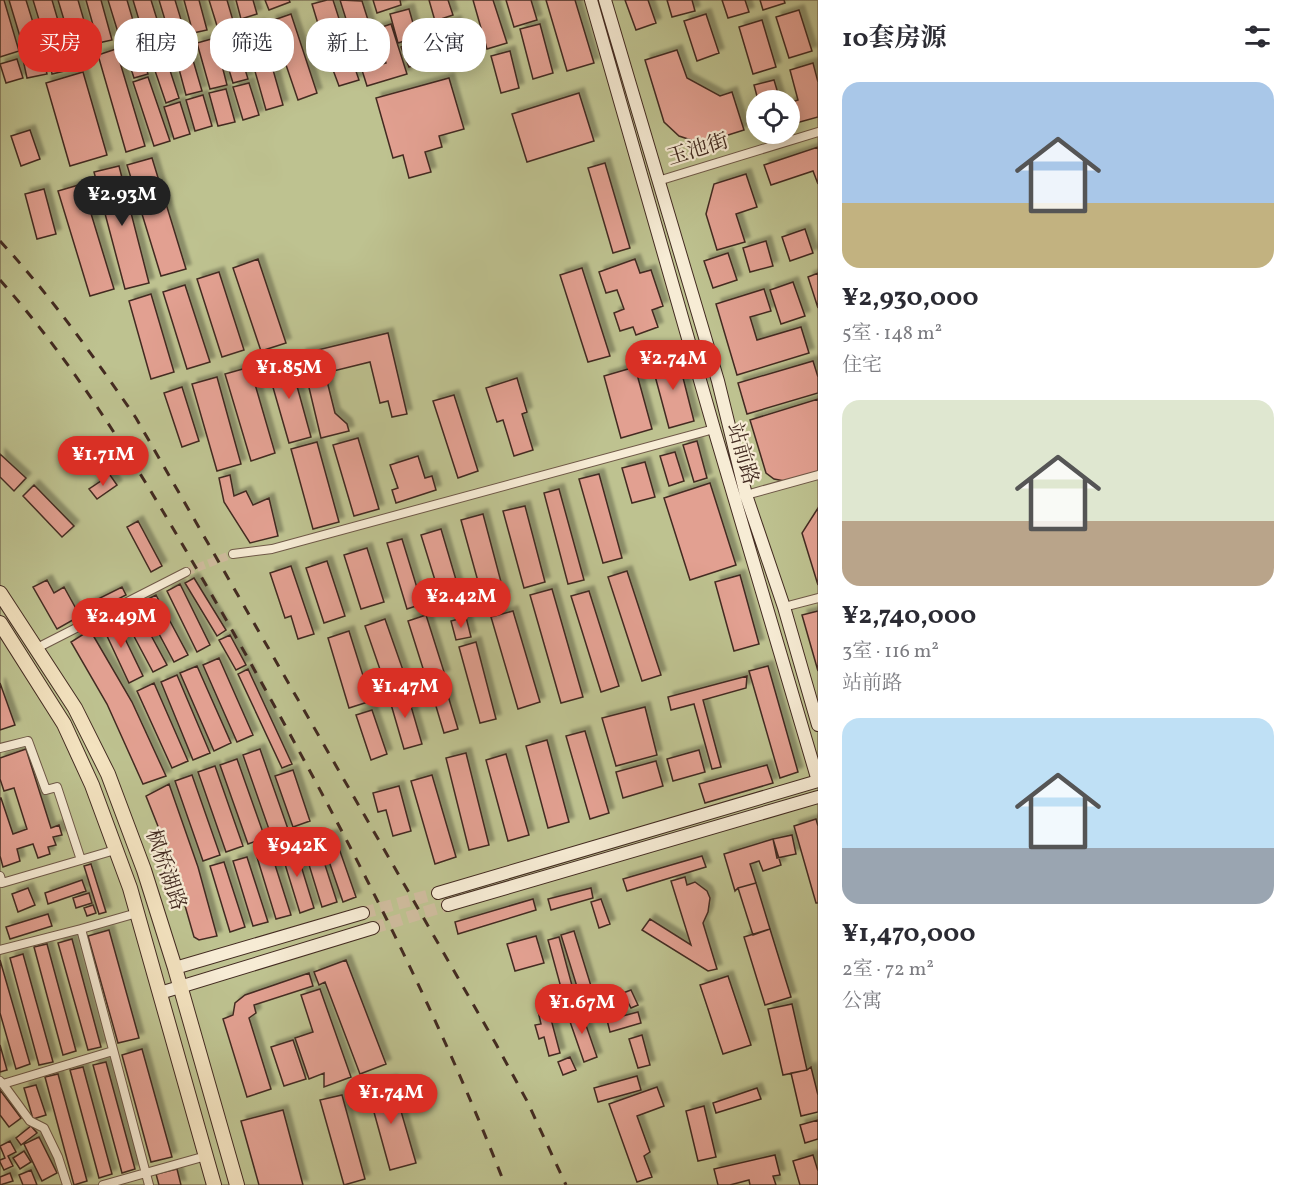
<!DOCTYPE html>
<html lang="zh">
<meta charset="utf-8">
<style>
body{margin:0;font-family:Vollkorn,"Noto Serif SC",serif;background:#f7f7f7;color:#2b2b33;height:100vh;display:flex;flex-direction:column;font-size:22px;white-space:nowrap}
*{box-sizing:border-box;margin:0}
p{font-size:20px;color:#7c7c81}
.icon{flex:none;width:33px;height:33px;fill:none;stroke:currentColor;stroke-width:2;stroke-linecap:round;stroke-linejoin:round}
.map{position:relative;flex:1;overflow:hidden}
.sheet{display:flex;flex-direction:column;background:#fff;width:480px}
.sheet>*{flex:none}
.banner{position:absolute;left:18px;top:18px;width:570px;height:54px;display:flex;gap:12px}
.fabs{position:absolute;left:746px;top:90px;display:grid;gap:12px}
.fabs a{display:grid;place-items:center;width:54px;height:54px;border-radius:50%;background:#fff;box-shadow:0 3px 15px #0003;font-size:30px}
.price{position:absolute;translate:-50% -51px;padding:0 14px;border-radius:21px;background:#d93025;color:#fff;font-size:20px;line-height:39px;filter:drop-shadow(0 2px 3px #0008)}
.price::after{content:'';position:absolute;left:50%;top:36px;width:18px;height:14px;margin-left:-9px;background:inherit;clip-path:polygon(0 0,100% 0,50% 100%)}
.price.selected{background:#222;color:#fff}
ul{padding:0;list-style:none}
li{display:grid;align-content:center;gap:12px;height:318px;padding:0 24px}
li span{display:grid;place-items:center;height:186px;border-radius:18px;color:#555}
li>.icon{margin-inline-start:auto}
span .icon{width:108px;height:108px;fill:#fffc;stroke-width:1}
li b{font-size:26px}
h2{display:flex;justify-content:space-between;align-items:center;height:72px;padding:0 24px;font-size:26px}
.pill{padding:0 21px;border-radius:24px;background:#fff;box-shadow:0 3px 15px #0003;font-size:21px;line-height:54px}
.pill.selected{background:#d93025;color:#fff}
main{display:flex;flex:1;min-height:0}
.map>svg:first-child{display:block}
.green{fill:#bec290;stroke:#807658;stroke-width:1.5;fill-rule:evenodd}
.building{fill:#e2a091;stroke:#432b21;stroke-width:1.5;filter:url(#shadow)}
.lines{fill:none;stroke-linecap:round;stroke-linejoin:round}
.minor-tunnel{stroke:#d0bd9f;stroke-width:8;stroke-dasharray:8 4;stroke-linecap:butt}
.secondary-tunnel{stroke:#d0bd9f;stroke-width:12;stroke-dasharray:12 6;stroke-linecap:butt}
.minor-casing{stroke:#6f5948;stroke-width:10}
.secondary-casing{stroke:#432b21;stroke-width:14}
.primary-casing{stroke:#432b21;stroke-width:16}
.minor{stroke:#f7ecd5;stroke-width:8}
.secondary{stroke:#f7ecd5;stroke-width:12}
.primary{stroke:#f3e2bf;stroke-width:14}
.rail{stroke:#432b21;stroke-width:3;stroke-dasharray:10 10;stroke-linecap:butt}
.labels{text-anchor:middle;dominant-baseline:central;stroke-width:4.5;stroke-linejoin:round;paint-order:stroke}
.street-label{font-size:21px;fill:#432b21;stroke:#f7ecd5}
</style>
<main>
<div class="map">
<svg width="818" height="1185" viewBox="0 0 818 1185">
<defs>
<filter id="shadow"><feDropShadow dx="5" dy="-5" stdDeviation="1.5" flood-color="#0004"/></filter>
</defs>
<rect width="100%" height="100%" fill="#f3e2bf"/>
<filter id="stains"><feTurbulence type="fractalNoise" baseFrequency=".00333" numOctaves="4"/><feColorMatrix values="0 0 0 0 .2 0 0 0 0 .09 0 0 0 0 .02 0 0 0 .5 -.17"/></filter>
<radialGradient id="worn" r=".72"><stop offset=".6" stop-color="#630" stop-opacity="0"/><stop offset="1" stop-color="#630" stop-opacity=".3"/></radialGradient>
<!-- green -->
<path class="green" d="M0,0H818V1185H0ZM756,100H789V134H756Z"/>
<!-- building -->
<path class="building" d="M0,0H4L19,51L0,57Z
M9,0H26L40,45L24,50Z
M33,0H52L67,51L50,56Z
M58,0H78L92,48L74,53Z
M86,0H101L112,40L98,43Z
M108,0H127L137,34L120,39Z
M133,0H151L165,45L148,50Z
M159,0H175L186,36L171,40Z
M184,0H199L207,30L193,33Z
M209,0H227L234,24L218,29Z
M236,0H253L257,14L241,19Z
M265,0H289L290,2L269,10Z
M327,0H333L343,31L322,37L312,4Z
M340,0L362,1L382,64L386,63L376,29L391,24L407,74L367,86Z
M373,0H400L401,5L377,13Z
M429,0H448L453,15L435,21Z
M473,0H493L507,43L487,49Z
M506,0H531L537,20L514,27Z
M546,0H575L594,63L567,71Z
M625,0H648L656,23L636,30Z
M667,0H692L695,11L672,17Z
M722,0H745L749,12L728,18Z
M760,0H784L785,3L763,10Z
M409,9L417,37L398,43L390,14Z
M799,10L812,51L789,58L776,17Z
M291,14L317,93L298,100L271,21Z
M706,14L719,53L697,61L684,21Z
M762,20L776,67L753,74L739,27Z
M456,21L465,54L446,60L437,26Z
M260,24L283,105L266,110L243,29Z
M540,24L553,73L533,79L520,29Z
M234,33L248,79L233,83L219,37Z
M344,36L359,80L339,86L323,43Z
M215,38L227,85L210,89L197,43Z
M417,42L424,62L409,67L401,47Z
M138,43L148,74L134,78L124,47Z
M188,43L202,91L186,95L173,47Z
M116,49L145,146L126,152L98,55Z
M41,50L47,74L27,78L22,55Z
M677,50L687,78L720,96L732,92L744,130L706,142L694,141L679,136L664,122L645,60Z
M510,51L519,88L501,93L491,56Z
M91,52L94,64L52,74L50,62Z
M165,55L179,98L166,103L151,59Z
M17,59L23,78L6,83L0,64Z
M813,63L818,82V117L789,125V103L798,100L790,70Z
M83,72L107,155L70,166L46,83Z
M148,77L170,141L154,146L133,82Z
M449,78L464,129L439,136L442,147L425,152L431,172L409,178L403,155L393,158L376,98Z
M774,80L780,100H758L754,85Z
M249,83L259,115L243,120L233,87Z
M226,89L235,122L218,126L209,93Z
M579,93L594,141L527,162L512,114Z
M203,95L212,126L195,131L186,100Z
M180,102L190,134L174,139L164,107Z
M30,130L40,159L21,166L11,136Z
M818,147V184L813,171L771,185L764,165Z
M152,158L186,269L161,276L127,165Z
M605,163L630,248L613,253L588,168Z
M119,166L149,283L125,289L94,172Z
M746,174L757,207L736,214L745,242L717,250L706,214L714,184Z
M82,184L114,289L90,296L58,191Z
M44,189L56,234L37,239L25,194Z
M805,229L813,253L790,261L782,237Z
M766,241L773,266L750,272L743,248Z
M728,253L737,280L713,288L704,261Z
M258,259L286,343L261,351L233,268Z
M635,259L640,273L651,270L663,306L652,310L658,327L636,335L633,327L620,331L614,313L624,309L617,290L606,293L599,272Z
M582,268L610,356L588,362L560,275Z
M219,272L244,350L222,357L197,279Z
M818,273V308L808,277Z
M793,282L805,316L781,324L770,290Z
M185,285L210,362L187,369L163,292Z
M764,289L771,311L750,317L757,340L801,327L809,353L737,375L716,304Z
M151,294L174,372L151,379L129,301Z
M388,333L407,414L392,417L388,401L380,403L370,362L325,373L335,413L347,424L349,431L321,438L301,354Z
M677,354L694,421L669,428L651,361Z
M289,357L311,437L289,443L266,363Z
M813,361L818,377V393L747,414L738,383Z
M250,367L275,453L251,461L225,374Z
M635,367L652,429L621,438L604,376Z
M217,377L241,464L217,471L192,384Z
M517,378L527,412L522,414L533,450L514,456L503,420L497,422L486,388Z
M182,387L199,441L182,447L164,393Z
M454,395L478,471L458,478L433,401Z
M818,399V473L790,482L774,479L766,473L750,420Z
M358,438L379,509L354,516L333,445Z
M697,441L707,478L694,482L683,445Z
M317,442L339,522L313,529L291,449Z
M675,452L684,481L669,486L660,456Z
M0,454L26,478L14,491L0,477Z
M418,456L425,478L432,476L436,490L396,503L392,490L398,488L390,465Z
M645,462L655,497L632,503L622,468Z
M599,474L622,558L603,563L579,479Z
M110,475L117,485L97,499L89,489Z
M230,475L234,496L246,491L253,505L269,498L278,536L250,543L224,502L219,478Z
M710,483L736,565L690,580L664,498Z
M34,485L74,526L62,537L23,496Z
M559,489L584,580L568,584L544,493Z
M525,506L545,582L524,588L503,511Z
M818,508V585L802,533Z
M483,514L505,597L484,603L461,520Z
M138,521L162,566L151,572L127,527Z
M441,529L462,600L443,606L421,535Z
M402,539L422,604L407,609L387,543Z
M367,548L384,602L361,609L344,555Z
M327,561L345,616L324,623L306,568Z
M291,566L314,634L298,639L291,616L285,618L270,573Z
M627,571L661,675L642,681L608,577Z
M740,575L759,644L734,651L715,582Z
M194,578L226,630L217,636L185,583Z
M47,580L54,593L64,587L80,616L57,629L33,587Z
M180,584L210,645L197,652L167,591Z
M122,587L126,595L89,614L84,606Z
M552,589L583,697L561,703L530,595Z
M589,591L619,686L601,692L571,596Z
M156,595L188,655L174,662L142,602Z
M134,604L167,665L153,672L121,612Z
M513,611L540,702L518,709L491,617Z
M818,611V671L802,615Z
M113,614L143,676L129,683L100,621Z
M426,615L445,675L427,681L408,621Z
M466,617L471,637L456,640L451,621Z
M385,619L404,673L384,681L365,626Z
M90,630L132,702L166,776L143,784L107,704L71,642Z
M349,631L371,701L349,708L328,638Z
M230,635L246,665L236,670L219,640Z
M476,642L496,719L480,723L459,647Z
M219,658L253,735L237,742L203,665Z
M197,666L231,743L214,751L180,673Z
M768,666L798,772L780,778L749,671Z
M248,669L292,764L282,768L238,674Z
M177,675L210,753L193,760L161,682Z
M747,676L746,688L703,700L721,767L712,769L694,704L671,710L668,697Z
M0,683L15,725L0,730Z
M154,683L188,761L172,768L137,691Z
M406,689L422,744L404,749L388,694Z
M446,689L458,729L444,733L432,693Z
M645,707L657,755L616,766L602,718Z
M372,710L387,754L371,760L356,715Z
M585,731L609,813L590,819L566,736Z
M547,740L569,822L548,828L526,746Z
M26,749L51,828L59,825L62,835L53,837L56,845L48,847L50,854L38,858L33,844L17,849L20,861L3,867L0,856V798H1L13,834L27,829L14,788L4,791L0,779V758Z
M260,749L288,829L271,835L243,755Z
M699,750L705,772L673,781L667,759Z
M466,753L489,845L469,850L446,758Z
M506,754L529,835L508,841L486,760Z
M237,759L265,838L248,844L220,765Z
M656,761L663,786L623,798L616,772Z
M767,765L773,783L705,803L699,784Z
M215,766L243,846L226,852L198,772Z
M293,770L310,821L293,827L275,776Z
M192,775L220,855L203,861L175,781Z
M432,775L456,857L435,864L411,781Z
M169,784L198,867L217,936L199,940L194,937L173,864L146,796Z
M399,786L411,831L393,836L386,810L378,812L373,793Z
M816,819L818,826V903H816L794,826Z
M334,834L356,897L343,902L321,838Z
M792,835L796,854L777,858L773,839Z
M316,837L337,902L322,907L302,842Z
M773,839L781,865L763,871L759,861L750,864L756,883L738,888L735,891L724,854Z
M294,843L314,908L300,913L280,848Z
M270,849L291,915L276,919L256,854Z
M702,856L706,867L627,891L623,879Z
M247,857L268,922L253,926L233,861Z
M224,862L245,927L230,932L210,866Z
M91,864L106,912L99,914L84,866Z
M685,877L687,885L695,882L707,891L710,898L708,912L703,923L717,969L708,971L642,930L650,919L691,945L671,881Z
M82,880L86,891L48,904L45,893Z
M756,883L770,929L753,935L738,888Z
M28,888L35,905L18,912L12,894Z
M591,888L593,898L551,910L548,899Z
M89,893L92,903L76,908L73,898Z
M533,899L536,910L458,934L455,922Z
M601,899L610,924L599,928L591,902Z
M93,905L96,913L87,916L84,908Z
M48,914L52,926L10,939L6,927Z
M770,929L791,997L765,1005L744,937Z
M109,930L139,1038L118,1043L88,936Z
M574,931L591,986L578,990L561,935Z
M536,936L544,963L515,971L507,944Z
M559,937L574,993L563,995L548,940Z
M72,939L101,1047L88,1050L58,943Z
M47,944L76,1051L63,1055L34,947Z
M23,954L53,1062L39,1065L10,958Z
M0,960L30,1064L16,1069L0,1013Z
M346,960L386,1064L360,1074L325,982L319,985L314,972Z
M309,973L313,986L254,1005L256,1013L249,1018L271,1089L247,1097L223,1019L233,1015L235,1003L245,995Z
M728,976L751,1045L723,1054L700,985Z
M320,989L351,1077L324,1087V1073L309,1079L295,1038L313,1032L301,995Z
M631,990L638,1005L631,1008L623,993Z
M598 1004a10 10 0 1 1 20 0a10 10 0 1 1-20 0Z
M792,1004L807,1070L783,1075L768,1009Z
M548,1008L560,1053L549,1056L544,1037L539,1039L535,1025L541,1024L538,1011Z
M580,1008L597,1057L584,1062L567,1013Z
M638,1012L641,1023L610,1032L607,1020Z
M642,1035L650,1065L638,1068L629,1039Z
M293,1040L306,1079L284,1086L271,1047Z
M0,1045L7,1070L0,1072Z
M142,1049L172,1157L151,1162L122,1055Z
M570,1057L576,1070L563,1075L558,1062Z
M106,1062L135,1169L122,1173L93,1065Z
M83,1067L112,1174L99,1178L70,1070Z
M811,1067L818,1095V1112L801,1116L791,1073L807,1070Z
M58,1074L87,1181L74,1185L45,1077Z
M637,1076L641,1090L598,1102L594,1088Z
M392,1080L416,1163L390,1170L367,1087Z
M36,1085L46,1115L33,1119L24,1088Z
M657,1087L664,1106L637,1116L650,1152L644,1156L652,1177L637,1182L609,1104Z
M757,1088L761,1099L716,1113L713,1103Z
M0,1090L21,1118L9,1127L0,1115Z
M342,1095L365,1179L344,1185L320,1100Z
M704,1106L716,1157L698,1161L686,1111Z
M283,1110L303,1185H259L241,1121Z
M818,1120V1139L805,1143L800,1125Z
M31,1126L37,1133L21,1145L16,1138Z
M39,1137L57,1173L42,1181L24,1144Z
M10,1141L16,1152L8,1156L13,1166L4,1170L0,1162V1160L5,1158L0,1146Z
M24,1151L31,1162L20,1169L13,1158Z
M775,1155L780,1175L773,1176L776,1185H750L749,1180L730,1185H718L714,1169Z
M813,1155L818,1171V1185H800L793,1161Z
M177,1169L181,1185H159L156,1174Z
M31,1170L37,1185H23L19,1175Z
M10,1173L13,1181L0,1185V1177Z"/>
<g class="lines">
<!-- minor-tunnel -->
<path class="minor-tunnel" d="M186,572L233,554"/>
<!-- secondary-tunnel -->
<path class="secondary-tunnel" d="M363,913L438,893
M373,928L448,905"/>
<defs>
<path id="minor" d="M658,181L818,132
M746,495L818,475
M233,554L272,549L714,429
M784,607L818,598
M37,648L186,572
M0,748L28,741L46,790L57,787L81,860
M0,876L2,883L115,850
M137,913L81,929L149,1185
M0,950L81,929
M0,1081L3,1084L113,1051
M3,1084L30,1121L44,1128L58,1157L67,1185
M103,1185L206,1156"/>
<path id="secondary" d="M591,0L714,429L818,781
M605,0L718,381L746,495L784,607L818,725
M438,893L818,781
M448,905L818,797
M175,968L363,913
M160,993L373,928"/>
<path id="primary" d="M0,593L75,708L108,774L144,870L175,968L237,1185
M0,623L64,724L92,785L130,888L214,1185"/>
</defs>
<!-- minor casing -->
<use href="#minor" class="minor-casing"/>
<!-- secondary casing -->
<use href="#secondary" class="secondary-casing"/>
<!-- primary casing -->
<use href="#primary" class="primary-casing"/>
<!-- minor -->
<use href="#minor" class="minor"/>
<!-- secondary -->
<use href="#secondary" class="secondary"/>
<!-- primary -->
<use href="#primary" class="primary"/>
<!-- rail -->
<path class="rail" d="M0,241C51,296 94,357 136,418L496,1044L527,1101L566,1185
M0,280C92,384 159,504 228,623C331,805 429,990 505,1185"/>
</g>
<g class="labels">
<!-- street labels -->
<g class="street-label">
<text transform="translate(698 150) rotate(-17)">玉池街</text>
<text transform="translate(742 454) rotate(74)">站前路</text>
<text transform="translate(165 870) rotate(71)">枫桥湖路</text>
</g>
</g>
<rect width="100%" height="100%" filter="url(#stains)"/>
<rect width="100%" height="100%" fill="url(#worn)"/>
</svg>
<div class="fabs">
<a><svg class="icon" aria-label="locate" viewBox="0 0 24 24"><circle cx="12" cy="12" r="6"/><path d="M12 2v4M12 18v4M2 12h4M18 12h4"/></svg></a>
</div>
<b class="price selected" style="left:122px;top:227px">¥2.93M</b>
<b class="price" style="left:673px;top:391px">¥2.74M</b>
<b class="price" style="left:289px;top:400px">¥1.85M</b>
<b class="price" style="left:103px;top:487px">¥1.71M</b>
<b class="price" style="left:461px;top:629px">¥2.42M</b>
<b class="price" style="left:121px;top:649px">¥2.49M</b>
<b class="price" style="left:405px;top:719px">¥1.47M</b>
<b class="price" style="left:297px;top:878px">¥942K</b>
<b class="price" style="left:582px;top:1035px">¥1.67M</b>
<b class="price" style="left:391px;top:1125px">¥1.74M</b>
<div class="banner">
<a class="pill selected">买房</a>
<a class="pill">租房</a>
<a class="pill">筛选</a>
<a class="pill">新上</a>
<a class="pill">公寓</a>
</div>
</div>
<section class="sheet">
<h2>10套房源<svg class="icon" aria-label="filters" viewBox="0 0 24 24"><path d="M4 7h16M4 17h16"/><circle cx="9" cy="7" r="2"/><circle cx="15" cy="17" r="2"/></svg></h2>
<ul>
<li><span style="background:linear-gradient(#a9c7e8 65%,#c2b280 0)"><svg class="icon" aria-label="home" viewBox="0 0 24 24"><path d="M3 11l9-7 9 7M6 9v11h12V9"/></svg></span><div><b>¥2,930,000</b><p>5室 · 148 m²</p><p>住宅</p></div></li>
<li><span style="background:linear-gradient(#dfe7d0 65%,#b9a48a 0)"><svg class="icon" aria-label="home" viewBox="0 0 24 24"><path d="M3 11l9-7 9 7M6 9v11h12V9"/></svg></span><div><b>¥2,740,000</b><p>3室 · 116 m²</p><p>站前路</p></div></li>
<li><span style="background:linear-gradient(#bfe0f5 70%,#9aa5b1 0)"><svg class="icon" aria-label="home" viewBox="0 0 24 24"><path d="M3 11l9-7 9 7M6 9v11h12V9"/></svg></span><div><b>¥1,470,000</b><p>2室 · 72 m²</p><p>公寓</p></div></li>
</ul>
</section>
</main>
